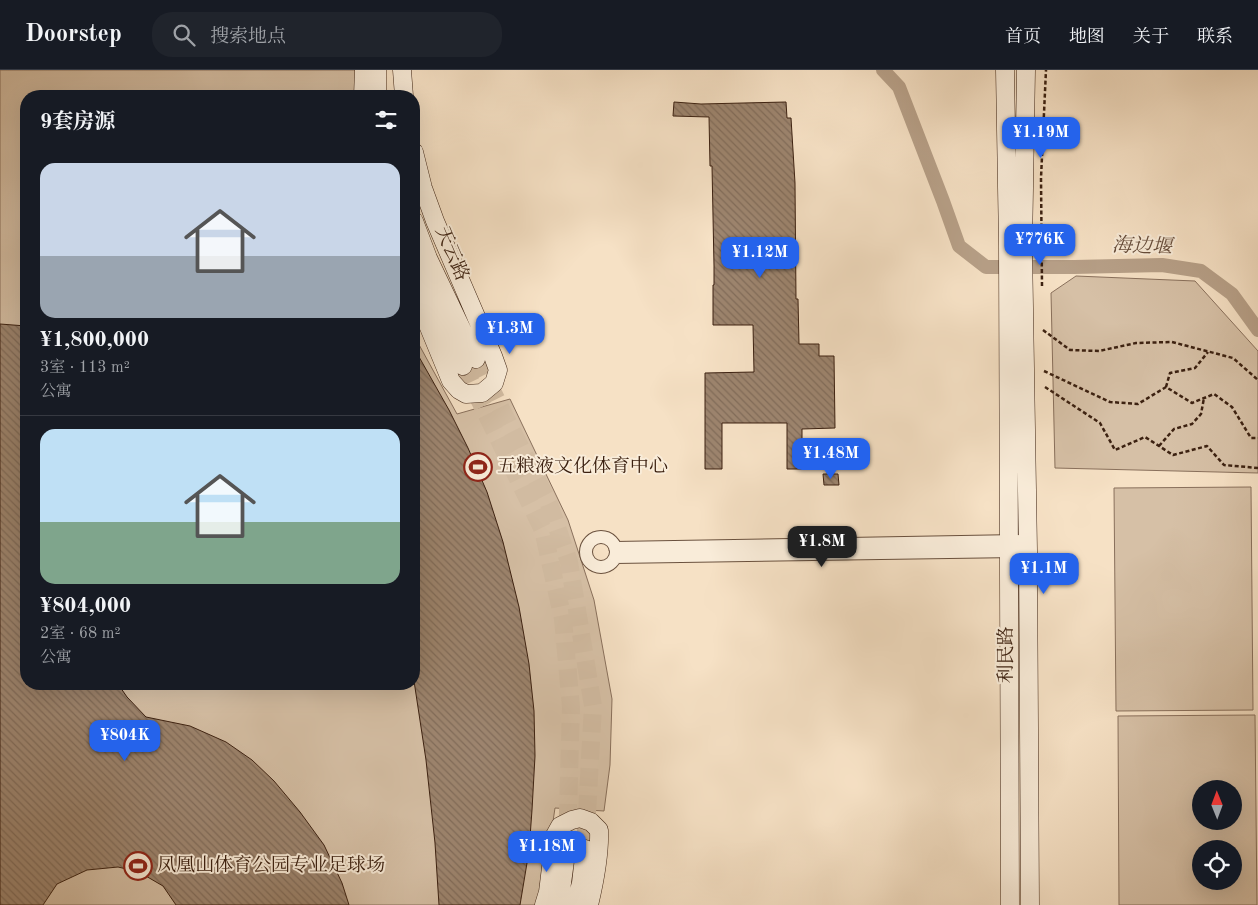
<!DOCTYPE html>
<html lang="zh">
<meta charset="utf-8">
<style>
body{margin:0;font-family:"Old Standard TT","Noto Serif SC",serif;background:#20242c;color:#f1f3f6;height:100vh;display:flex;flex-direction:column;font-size:19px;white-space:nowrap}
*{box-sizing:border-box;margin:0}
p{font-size:16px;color:#9ea1a6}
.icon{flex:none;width:28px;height:28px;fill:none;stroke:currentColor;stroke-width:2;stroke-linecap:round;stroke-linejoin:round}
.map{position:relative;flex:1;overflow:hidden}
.panel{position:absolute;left:20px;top:20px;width:400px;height:600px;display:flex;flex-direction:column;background:#171b24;border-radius:20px;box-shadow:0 5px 20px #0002}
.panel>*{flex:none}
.needle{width:32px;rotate:359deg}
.fabs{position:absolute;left:1192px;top:710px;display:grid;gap:10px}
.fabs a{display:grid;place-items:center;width:50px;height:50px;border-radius:50%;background:#171b24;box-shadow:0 5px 20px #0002;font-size:25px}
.price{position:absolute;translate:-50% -42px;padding:0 11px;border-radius:10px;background:#2563eb;color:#fff;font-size:16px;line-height:32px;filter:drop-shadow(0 1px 2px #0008)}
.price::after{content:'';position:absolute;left:50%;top:30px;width:15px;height:11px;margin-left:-8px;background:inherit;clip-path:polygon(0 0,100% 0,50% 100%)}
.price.on{background:#222;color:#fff}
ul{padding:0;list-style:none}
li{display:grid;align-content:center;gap:10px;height:265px;padding:0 20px}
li+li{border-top:1px solid #363941}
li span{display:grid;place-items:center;height:155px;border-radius:15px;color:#555}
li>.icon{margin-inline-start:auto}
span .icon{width:90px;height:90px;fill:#fffc;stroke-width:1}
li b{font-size:21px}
h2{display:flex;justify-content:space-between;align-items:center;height:60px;padding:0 20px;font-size:21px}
header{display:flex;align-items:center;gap:30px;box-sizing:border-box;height:70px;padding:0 25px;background:#171b24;border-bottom:1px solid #363941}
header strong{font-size:24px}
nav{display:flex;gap:28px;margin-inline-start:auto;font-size:18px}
.search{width:350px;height:45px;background:#20242c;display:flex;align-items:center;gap:12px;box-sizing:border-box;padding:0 18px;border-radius:20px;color:#9ea1a6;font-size:19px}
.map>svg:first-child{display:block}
.green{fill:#d6c0a6;stroke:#89705c;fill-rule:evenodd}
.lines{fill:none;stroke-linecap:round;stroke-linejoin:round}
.canal{stroke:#b7a088;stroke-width:14}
.building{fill:url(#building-back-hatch);stroke:#3c2111}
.secondary-tunnel{stroke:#d1bba1;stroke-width:18;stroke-dasharray:18 9;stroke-linecap:butt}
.street-casing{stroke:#6a513e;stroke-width:14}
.secondary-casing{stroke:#3c2111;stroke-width:19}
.path{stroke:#3c2111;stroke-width:2.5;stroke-dasharray:4 2.5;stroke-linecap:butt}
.street{stroke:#f9ecd9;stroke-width:12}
.secondary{stroke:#f9ecd9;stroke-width:18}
.labels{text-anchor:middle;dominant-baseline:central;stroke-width:4;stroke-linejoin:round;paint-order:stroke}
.street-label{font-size:19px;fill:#3c2111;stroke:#f9ecd9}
.poi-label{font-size:19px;fill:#3c2111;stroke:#f9ecd9;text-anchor:start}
.water-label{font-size:20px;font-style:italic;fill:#674d3b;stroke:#f9ecd9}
</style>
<header>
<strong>Doorstep</strong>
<div class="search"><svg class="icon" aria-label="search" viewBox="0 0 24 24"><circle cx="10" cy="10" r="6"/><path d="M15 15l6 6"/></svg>搜索地点</div>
<nav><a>首页</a><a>地图</a><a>关于</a><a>联系</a></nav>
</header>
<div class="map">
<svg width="1258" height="835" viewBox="0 0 1258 835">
<defs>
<pattern id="building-back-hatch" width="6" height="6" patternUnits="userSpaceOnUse" patternTransform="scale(1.25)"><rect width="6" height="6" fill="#9d856f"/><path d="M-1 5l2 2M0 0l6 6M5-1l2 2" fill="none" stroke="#816c5a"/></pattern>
</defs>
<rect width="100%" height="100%" fill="#f6e1c5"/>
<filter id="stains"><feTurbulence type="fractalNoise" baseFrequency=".004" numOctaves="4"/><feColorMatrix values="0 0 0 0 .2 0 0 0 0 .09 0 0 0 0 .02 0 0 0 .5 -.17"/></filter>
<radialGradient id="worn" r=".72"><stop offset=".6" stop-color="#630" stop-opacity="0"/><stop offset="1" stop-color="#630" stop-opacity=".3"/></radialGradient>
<!-- green -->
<path class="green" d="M0,0H358L359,26H26V614H414V260L417,271L457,344L510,329L568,450L594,530L612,629L610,695L604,741L555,738L548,785L538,835H0Z
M1076,206L1195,211L1258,281V403L1055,398L1051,223Z
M1251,417L1253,640L1116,641L1114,418Z
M1255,645L1257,835H1119L1118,646ZM1201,719H1234V751H1201ZM1201,779H1234V811H1201Z"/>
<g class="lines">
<!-- canal -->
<path class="canal" d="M883,0L899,17L943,131L959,176L986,197H1074L1162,195L1201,201L1232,224L1258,260"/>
</g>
<!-- building -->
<path class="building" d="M674,32L701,34L786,32L787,48H791L795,113L796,229H798L799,274H819V286H834L835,358L802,359V399H787V353H722V399H705V303L754,302L753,255H713V215H714V196L712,96H710L709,47L673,46Z
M0,254L26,256V614H118L127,627L146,647L190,656L226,672L252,690L274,711L300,742L324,775L342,813L349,835H176L163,816L139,802L118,797L87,800L57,814L43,835H0Z
M414,278L449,340L468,378L487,422L503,472L519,537L529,594L534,641L535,686L532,740L529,781L520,835H439L435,773L426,690L414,611Z
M823,404H838L839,415H824Z"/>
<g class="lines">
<!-- secondary-tunnel -->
<path class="secondary-tunnel" d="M476,289L549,434L569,492L593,636L585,779
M463,296L543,460L563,549L571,637L567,776"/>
<defs>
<path id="street" d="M586 482a15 15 0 1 1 30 0a15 15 0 1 1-30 0Z
M615,478L1018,471
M615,487L1017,481"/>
<path id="secondary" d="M402,0L404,26
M1005,0L1008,175L1010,835
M1026,0L1023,177L1028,481L1030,835
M363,26L364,0
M377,26V0
M414,82L423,118L435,151L493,286L498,300L494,313L482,323L466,324L459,320L451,311L414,221
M414,151L428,188L476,289
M414,188L463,296
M544,835L548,822L555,765L560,756L572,750L580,748L591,752L599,760C600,785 595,810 589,835
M559,835L567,776
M575,835L581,813L585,779"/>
</defs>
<!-- street casing -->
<use href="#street" class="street-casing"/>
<!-- secondary casing -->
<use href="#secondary" class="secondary-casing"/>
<!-- path -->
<path class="path" d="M1042,216L1041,108L1046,0
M1043,260L1070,280L1099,281L1136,273L1172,272L1233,288L1258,310
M1044,301L1110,332L1138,334L1166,317L1192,333L1214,324L1232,337L1251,368H1258
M1045,317L1100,353L1115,380L1145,367L1173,385L1207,376L1224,395L1258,398
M1166,317L1170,303L1195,298L1208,282
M1159,376L1174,359L1192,354L1201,344L1204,328"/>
<!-- street -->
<use href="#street" class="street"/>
<!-- secondary -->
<use href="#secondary" class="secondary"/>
</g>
<!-- icons -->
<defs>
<symbol id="stadium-ring" viewBox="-11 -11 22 22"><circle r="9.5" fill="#f9ecd9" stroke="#8f2418" stroke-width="1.5"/><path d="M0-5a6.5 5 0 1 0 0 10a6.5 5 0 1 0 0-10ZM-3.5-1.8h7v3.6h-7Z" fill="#8f2418"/></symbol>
</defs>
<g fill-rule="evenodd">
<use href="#stadium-ring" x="462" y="381" width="32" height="32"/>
<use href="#stadium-ring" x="122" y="780" width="32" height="32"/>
</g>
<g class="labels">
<!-- street labels -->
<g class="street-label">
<text transform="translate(451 184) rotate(67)">天云路</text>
<text transform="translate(1007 585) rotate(-90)">利民路</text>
</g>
<!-- poi labels -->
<g class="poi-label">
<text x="497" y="397">五粮液文化体育中心</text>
<text x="157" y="796">凤凰山体育公园专业足球场</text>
</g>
<!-- water labels -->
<g class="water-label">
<text transform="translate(1142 177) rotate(2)">海边堰</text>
</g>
</g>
<rect width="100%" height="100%" filter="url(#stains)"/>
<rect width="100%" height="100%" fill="url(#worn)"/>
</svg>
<div class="fabs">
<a><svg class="needle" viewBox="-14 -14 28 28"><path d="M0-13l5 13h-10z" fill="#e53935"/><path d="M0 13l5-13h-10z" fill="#9ea1a6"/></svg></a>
<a><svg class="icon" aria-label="locate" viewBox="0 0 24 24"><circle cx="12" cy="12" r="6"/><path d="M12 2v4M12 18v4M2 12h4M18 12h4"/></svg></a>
</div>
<b class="price" style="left:1041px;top:89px">¥1.19M</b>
<b class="price" style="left:1040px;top:196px">¥776K</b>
<b class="price" style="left:760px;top:209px">¥1.12M</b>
<b class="price" style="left:510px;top:285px">¥1.3M</b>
<b class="price" style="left:831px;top:410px">¥1.48M</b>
<b class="price on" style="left:822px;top:498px">¥1.8M</b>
<b class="price" style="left:1044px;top:525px">¥1.1M</b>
<b class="price" style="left:125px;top:692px">¥804K</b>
<b class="price" style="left:547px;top:803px">¥1.18M</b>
<section class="panel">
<h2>9套房源<svg class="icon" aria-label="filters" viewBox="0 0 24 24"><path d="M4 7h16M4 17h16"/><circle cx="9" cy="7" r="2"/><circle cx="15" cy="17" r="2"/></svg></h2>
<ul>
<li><span style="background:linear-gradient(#c9d6e8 60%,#9aa5b1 0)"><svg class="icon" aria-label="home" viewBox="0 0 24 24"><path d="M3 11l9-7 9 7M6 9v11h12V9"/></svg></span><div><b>¥1,800,000</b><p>3室 · 113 m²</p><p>公寓</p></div></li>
<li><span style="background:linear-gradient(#bfe0f5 60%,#7fa58c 0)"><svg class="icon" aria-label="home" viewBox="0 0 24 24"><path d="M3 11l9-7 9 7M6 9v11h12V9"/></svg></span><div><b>¥804,000</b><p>2室 · 68 m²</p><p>公寓</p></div></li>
</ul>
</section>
</div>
